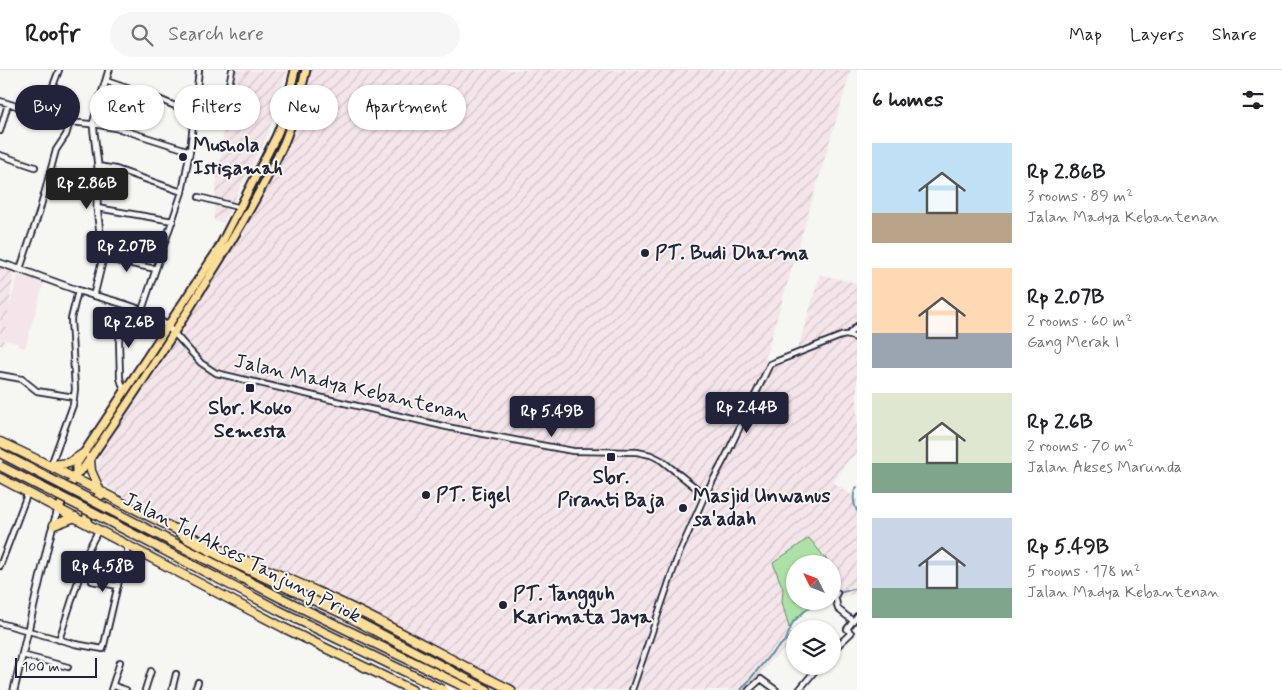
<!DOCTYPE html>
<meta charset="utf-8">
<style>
body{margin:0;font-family:Mynerve,sans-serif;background:#f6f6f6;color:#202124;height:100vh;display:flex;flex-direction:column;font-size:19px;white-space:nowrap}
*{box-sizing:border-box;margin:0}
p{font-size:16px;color:#757577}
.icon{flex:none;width:28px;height:28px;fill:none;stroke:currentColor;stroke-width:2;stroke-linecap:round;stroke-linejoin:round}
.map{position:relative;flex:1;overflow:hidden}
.sheet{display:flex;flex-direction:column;background:#fff;width:425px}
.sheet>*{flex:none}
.hud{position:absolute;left:15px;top:15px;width:475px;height:45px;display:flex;gap:10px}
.needle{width:32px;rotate:312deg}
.tools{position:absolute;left:786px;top:485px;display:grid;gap:10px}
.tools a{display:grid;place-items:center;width:55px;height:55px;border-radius:50%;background:#fff;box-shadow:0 1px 4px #0004;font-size:25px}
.scale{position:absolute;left:15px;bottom:12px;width:82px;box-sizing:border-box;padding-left:5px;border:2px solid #22223b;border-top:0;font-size:14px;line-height:18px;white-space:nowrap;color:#22223b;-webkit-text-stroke:4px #f6f6f2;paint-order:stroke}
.price{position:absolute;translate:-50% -42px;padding:0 11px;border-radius:5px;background:#22223b;color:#fff;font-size:16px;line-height:32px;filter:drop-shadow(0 1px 2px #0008)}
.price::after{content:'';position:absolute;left:50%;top:30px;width:15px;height:11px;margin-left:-8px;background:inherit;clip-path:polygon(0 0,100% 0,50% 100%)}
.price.active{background:#222;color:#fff}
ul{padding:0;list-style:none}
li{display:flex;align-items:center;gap:15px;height:125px;padding:0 15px}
li span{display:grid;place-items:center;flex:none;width:140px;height:100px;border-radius:0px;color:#555}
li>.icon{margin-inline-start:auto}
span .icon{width:60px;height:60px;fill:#fffc;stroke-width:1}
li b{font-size:21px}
h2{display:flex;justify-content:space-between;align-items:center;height:60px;padding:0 15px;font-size:21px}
.tag{padding:0 18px;border-radius:22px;background:#fff;box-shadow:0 1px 4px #0004;font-size:18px;line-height:45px}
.tag.active{background:#22223b;color:#fff}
header{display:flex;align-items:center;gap:30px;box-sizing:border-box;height:70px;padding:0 25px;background:#fff;border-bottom:1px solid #e0e0e0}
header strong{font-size:24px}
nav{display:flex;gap:28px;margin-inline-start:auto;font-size:18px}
.search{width:350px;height:45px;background:#f6f6f6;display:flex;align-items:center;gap:12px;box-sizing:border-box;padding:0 18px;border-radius:28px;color:#757577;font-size:19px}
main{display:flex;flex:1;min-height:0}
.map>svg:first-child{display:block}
.built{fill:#f4e5ea}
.industrial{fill:url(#industrial-furrows)}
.grass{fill:#ace2a5;stroke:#678270}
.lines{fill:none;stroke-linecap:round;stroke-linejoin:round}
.stream{stroke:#6290a4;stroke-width:2}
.minor-casing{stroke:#22223b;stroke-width:8}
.tertiary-casing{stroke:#22223b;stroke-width:9}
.primary-casing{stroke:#22223b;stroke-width:11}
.trunk-casing{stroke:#22223b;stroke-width:11}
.motorway-casing{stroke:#22223b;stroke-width:11}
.minor{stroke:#f6f6f2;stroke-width:4.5}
.tertiary{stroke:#f6f6f2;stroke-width:5.5}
.primary{stroke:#fcde96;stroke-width:7}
.trunk{stroke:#fcde96;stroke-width:8}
.motorway{stroke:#fcde96;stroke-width:8}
.motorway-bridge-casing{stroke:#22223b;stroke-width:11;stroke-linecap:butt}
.motorway-bridge{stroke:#fcde96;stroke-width:8}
.poi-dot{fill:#22223b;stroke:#f6f6f2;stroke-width:2}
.labels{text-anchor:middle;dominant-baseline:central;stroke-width:4;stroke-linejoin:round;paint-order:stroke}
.poi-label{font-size:20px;font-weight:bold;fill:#22223b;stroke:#f6f6f2;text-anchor:start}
.street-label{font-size:20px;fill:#22223b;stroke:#f6f6f2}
</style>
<header>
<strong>Roofr</strong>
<div class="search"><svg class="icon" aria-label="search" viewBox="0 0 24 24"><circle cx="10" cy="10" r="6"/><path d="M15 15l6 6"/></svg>Search here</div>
<nav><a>Map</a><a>Layers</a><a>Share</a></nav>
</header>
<main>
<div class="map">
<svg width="857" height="620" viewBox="0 0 857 620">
<defs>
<pattern id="industrial-furrows" width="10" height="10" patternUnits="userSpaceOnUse" patternTransform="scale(1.25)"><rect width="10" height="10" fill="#f4e5ea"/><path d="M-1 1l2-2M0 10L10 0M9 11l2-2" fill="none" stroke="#d1c4ca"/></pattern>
</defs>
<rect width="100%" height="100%" fill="#f6f6f2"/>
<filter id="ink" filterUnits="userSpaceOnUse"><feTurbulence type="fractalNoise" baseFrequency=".02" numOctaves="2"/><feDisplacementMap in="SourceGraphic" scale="10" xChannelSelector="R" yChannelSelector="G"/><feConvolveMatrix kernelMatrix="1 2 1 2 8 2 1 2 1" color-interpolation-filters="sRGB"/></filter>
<g filter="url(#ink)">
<!-- built -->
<path class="built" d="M18,205L44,212L25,278L18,276V273L0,269Z"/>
<!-- industrial -->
<path class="industrial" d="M232,0L287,1L268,64L223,152L214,151L215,123L222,80L227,20Z
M311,0H851L765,288L773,292L796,285L820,205L857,213V256L848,265L857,268V384L849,389L833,412L857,429V523L846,526L831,533L832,494L774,493L783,519L782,532L787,553L794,571L771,590L746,620H505L112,420L99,408L97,396L102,382L240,163L292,65Z
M0,196L14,202L3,276L0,275Z"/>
<!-- grass -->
<path class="grass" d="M809,468L830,494H795V531H822L802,543L789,558L782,532L783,519L773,493Z"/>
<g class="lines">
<!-- stream -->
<path class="stream" d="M857,417C852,423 853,434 857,441
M832,525L857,518
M741,620L769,586L786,570L793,552L807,539L820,531"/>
<defs>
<path id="minor" d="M106,11L154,27L194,44L222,48L232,0
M0,31L70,52L99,55L120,59L190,81
M42,45L59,0
M0,61L8,34
M0,85L35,97
M98,96L116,99L182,122
M199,127L241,138
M97,138L173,151
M103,188L156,199
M20,199L39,143L56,80L66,65L70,52
M142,240L182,122L190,81L199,0
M174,263L201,293L216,303L447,357L540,375L573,381L637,382L651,385L661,390L705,425L678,486L632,620
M848,265L857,256
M0,305L22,309L37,321L74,327
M124,321L120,308L119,270L131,237
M51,395L73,335L75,319L71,249L78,221
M705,425L726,386L770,294L841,266L846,265L857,268
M0,496L28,422
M92,511L118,516
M837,523L835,526L838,539L853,551
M0,553L75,574L103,579L120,506L125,495L128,475
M59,570L88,480L99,459
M832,581L851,563L847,559L857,546
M22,585L68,597
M114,616L126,620
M111,620L120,592
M145,620L151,601
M172,620L176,604
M195,620L198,612
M749,620L761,609L776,620
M799,620L819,596"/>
<path id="tertiary" d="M0,193C26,201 51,211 77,220C110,232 149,235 174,263
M94,225L103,188L97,138L98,96L93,54L109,0
M14,620L51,462L58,440"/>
<path id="primary" d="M76,404V395L84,383L218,180L276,67L283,50L295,0
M58,440L76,404L83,399C124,339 164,280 202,218C232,171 261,123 284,73C294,49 300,25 306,0"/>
<path id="trunk" d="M0,372C59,399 115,430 173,458C224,483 278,503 329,527C391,555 450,590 511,620
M90,388L91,401L100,421
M52,395L69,393L84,383
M0,408L284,558L412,620
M87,453C86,441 93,429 104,423
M54,455L75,447"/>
<path id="motorway" d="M176,459L187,469L221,487L343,544L487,620"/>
</defs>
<!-- minor casing -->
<use href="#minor" class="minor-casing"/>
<!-- tertiary casing -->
<use href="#tertiary" class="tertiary-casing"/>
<!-- primary casing -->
<use href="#primary" class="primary-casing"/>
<!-- trunk casing -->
<use href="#trunk" class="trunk-casing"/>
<!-- motorway casing -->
<use href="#motorway" class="motorway-casing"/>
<!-- minor -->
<use href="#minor" class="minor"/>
<!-- tertiary -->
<use href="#tertiary" class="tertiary"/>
<!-- primary -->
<use href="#primary" class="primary"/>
<!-- trunk -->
<use href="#trunk" class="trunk"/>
<!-- motorway -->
<use href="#motorway" class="motorway"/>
<defs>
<path id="motorway-bridge" d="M0,383L281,528L471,620
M0,396L91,442L278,540L443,620"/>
</defs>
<!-- motorway-bridge casing -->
<use href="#motorway-bridge" class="motorway-bridge-casing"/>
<!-- motorway-bridge -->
<use href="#motorway-bridge" class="motorway-bridge"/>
</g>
</g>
<!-- markers -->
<g class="poi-dot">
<circle cx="183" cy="87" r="5"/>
<circle cx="645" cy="183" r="5"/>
<rect x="245" y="313" width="10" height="10" rx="2.5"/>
<rect x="606" y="382" width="10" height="10" rx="2.5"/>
<circle cx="426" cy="425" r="5"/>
<circle cx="683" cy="438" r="5"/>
<circle cx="503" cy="535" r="5"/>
</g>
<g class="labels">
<!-- poi labels -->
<g class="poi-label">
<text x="193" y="75">Mushola<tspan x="193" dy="23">Istiqamah</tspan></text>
<text x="655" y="183">PT. Budi Dharma</text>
<text x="250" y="338" text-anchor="middle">Sbr. Koko<tspan x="250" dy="23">Semesta</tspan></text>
<text x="611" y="407" text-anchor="middle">Sbr.<tspan x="611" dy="23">Piranti Baja</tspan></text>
<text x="436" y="425">PT. Eigel</text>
<text x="693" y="426">Masjid Unwanus<tspan x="693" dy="23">sa'adah</tspan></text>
<text x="513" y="524">PT. Tangguh<tspan x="513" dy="23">Karimata Jaya</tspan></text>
</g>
<!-- street labels -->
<g class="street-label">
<text transform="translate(352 318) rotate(13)">Jalan Madya Kebantenan</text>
<text transform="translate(242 488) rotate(27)">Jalan Tol Akses Tanjung Priok</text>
</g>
</g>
</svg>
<div class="tools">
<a><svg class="needle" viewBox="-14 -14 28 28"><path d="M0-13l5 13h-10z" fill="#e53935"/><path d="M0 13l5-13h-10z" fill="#757577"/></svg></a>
<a><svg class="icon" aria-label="layers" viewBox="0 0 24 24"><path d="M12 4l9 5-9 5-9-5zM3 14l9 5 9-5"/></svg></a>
</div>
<div class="scale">100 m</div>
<b class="price active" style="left:87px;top:140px">Rp 2.86B</b>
<b class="price" style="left:127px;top:203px">Rp 2.07B</b>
<b class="price" style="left:129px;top:279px">Rp 2.6B</b>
<b class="price" style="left:747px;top:364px">Rp 2.44B</b>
<b class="price" style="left:552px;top:368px">Rp 5.49B</b>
<b class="price" style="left:103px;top:523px">Rp 4.58B</b>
<div class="hud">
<a class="tag active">Buy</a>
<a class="tag">Rent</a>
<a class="tag">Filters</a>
<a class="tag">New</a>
<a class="tag">Apartment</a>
</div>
</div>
<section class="sheet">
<h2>6 homes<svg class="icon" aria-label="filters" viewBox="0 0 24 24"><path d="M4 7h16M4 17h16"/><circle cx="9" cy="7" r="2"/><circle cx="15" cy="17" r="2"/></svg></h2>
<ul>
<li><span style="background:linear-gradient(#bfe0f5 70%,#b9a48a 0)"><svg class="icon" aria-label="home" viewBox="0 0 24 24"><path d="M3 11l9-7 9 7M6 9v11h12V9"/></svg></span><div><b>Rp 2.86B</b><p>3 rooms · 89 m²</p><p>Jalan Madya Kebantenan</p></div></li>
<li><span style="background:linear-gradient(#ffd9b3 65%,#9aa5b1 0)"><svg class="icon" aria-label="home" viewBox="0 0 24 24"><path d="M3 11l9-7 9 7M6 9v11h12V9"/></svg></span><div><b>Rp 2.07B</b><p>2 rooms · 60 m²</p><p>Gang Merak I</p></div></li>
<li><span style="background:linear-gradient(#dfe7d0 70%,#7fa58c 0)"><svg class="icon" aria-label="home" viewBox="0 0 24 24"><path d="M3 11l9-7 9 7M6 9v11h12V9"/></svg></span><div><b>Rp 2.6B</b><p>2 rooms · 70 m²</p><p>Jalan Akses Marunda</p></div></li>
<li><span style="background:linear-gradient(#c9d6e8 70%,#7fa58c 0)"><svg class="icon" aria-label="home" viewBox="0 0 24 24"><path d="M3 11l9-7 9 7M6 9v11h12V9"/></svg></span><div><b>Rp 5.49B</b><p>5 rooms · 178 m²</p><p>Jalan Madya Kebantenan</p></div></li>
</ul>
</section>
</main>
